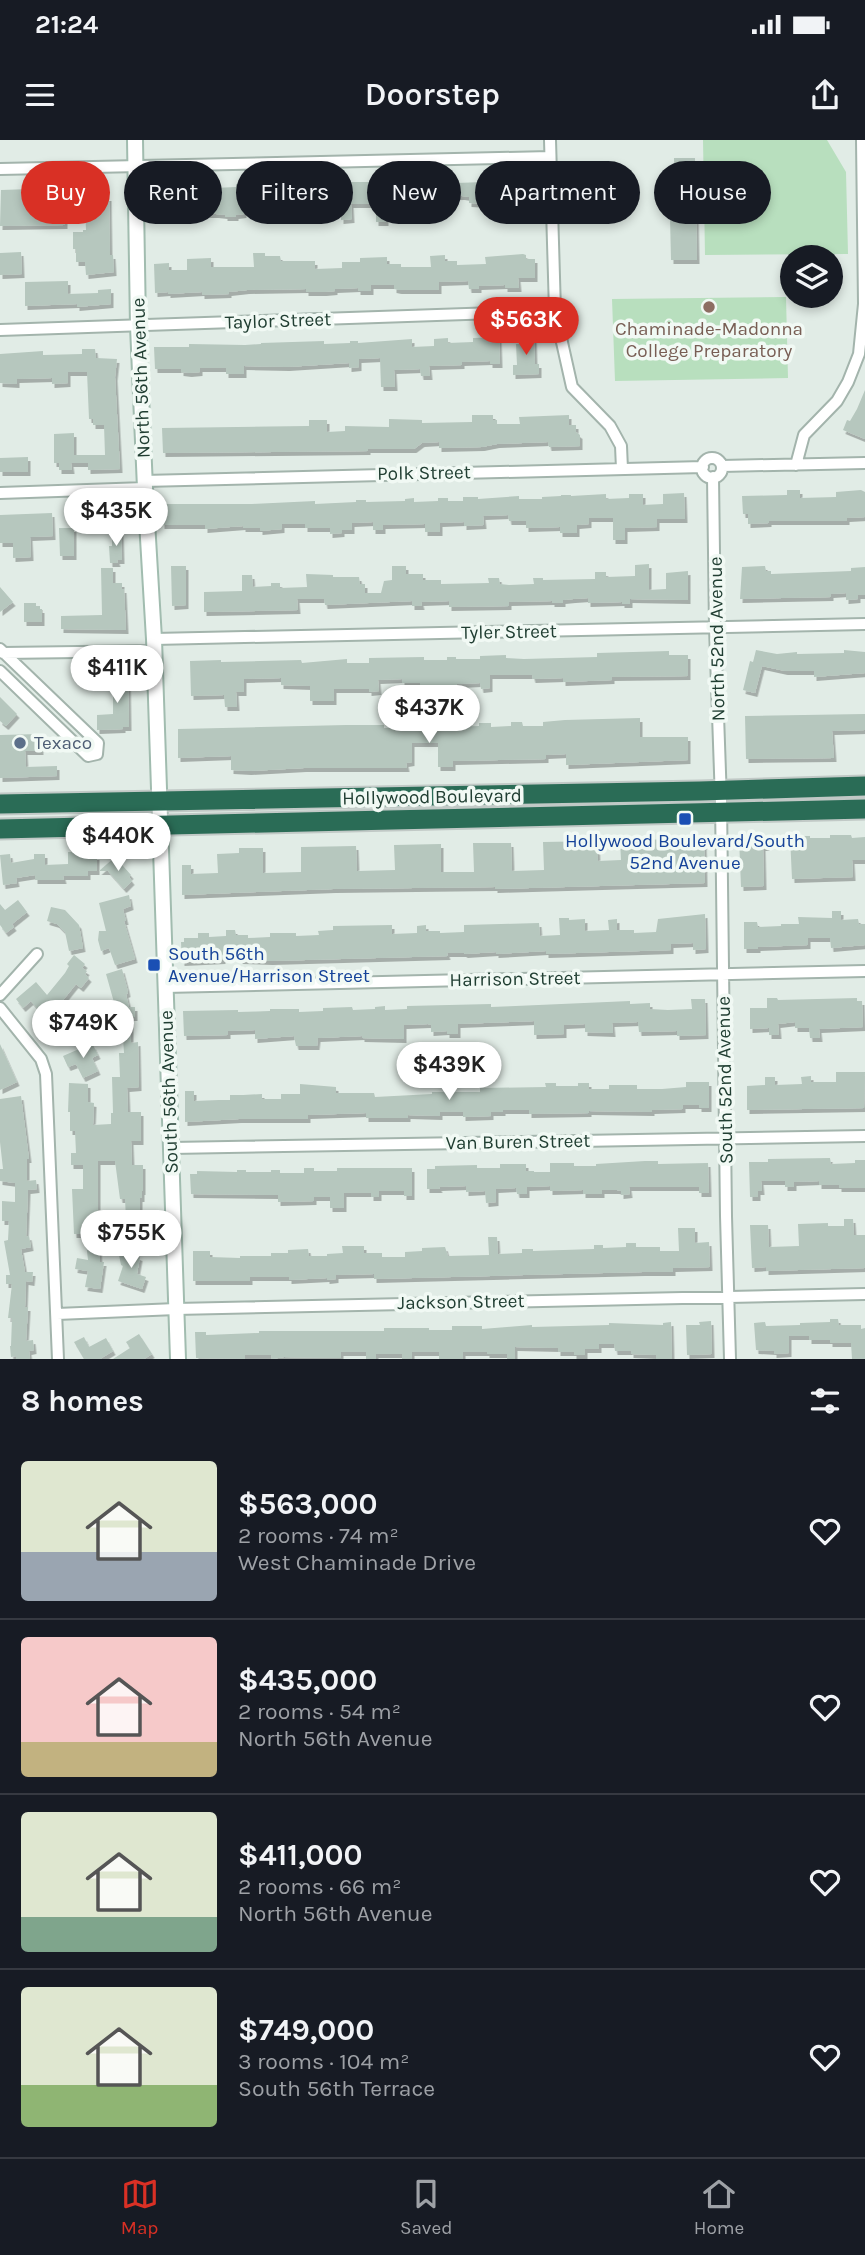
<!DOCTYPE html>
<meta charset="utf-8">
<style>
body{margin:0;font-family:Karla,sans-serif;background:#20242c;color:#f1f3f6;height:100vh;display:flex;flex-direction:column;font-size:26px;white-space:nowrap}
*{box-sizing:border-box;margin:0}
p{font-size:23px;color:#9ea1a6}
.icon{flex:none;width:38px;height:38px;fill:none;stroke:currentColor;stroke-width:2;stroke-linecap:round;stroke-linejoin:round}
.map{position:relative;height:1219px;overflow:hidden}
.sheet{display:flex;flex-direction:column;background:#171b24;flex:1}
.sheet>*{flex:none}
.top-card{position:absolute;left:21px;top:21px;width:824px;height:63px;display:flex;gap:14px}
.tools{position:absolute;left:780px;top:105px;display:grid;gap:14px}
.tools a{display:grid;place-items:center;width:63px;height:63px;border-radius:50%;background:#171b24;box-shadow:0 4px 10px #0003;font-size:35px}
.price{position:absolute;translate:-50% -60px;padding:0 16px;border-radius:24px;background:#fff;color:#222;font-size:23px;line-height:46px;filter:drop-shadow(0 2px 4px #0008)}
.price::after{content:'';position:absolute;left:50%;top:42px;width:21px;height:16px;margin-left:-10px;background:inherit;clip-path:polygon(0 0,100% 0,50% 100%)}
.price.current{background:#d93025;color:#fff}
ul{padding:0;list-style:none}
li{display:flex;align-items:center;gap:21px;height:175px;padding:0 21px}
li+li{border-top:2px solid #363941}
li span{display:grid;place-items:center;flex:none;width:196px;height:140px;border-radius:7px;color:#555}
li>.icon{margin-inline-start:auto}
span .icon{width:84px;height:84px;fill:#fffc;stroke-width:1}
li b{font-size:30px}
h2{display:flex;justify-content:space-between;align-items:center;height:84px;padding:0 21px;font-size:30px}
.pill{padding:0 24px;border-radius:32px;background:#171b24;box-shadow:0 4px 10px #0003;font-size:24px;line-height:63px}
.pill.current{background:#d93025;color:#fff}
.status{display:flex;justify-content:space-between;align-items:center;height:49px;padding:0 35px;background:#171b24;direction:ltr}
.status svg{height:19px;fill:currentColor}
header{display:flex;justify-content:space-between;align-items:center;height:91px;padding:0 21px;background:#171b24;font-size:32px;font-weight:600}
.dock{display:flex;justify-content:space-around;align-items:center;height:98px;border-top:2px solid #363941;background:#171b24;font-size:19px;color:#9ea1a6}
.dock a{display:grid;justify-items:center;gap:4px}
.dock .current{color:#d93025}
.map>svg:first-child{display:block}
.green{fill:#b8dfbe}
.building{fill:#b6c7be;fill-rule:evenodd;filter:url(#shadow)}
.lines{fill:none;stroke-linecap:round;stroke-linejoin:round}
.street-casing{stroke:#a3b4ac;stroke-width:14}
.secondary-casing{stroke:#a1bcaf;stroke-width:18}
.highway-casing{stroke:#c1c9c6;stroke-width:23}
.street{stroke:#fff;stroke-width:10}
.secondary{stroke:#fff;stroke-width:14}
.highway{stroke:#2a6c56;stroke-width:19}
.education-dot{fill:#8d6e63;stroke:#f1f9f4;stroke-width:2.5}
.service-dot{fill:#5c6f8a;stroke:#f1f9f4;stroke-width:2.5}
.transit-dot{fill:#1a4fb4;stroke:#f1f9f4;stroke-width:2.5}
.labels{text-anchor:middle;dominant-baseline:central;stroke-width:7;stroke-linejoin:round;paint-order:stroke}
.street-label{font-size:19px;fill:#203e32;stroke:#f1f9f4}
.education-label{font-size:19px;fill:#785e54;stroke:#f1f9f4}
.service-label{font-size:19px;fill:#4e5e75;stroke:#f1f9f4;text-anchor:start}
.transit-label{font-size:19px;fill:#164399;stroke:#f1f9f4}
</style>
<div class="status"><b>21:24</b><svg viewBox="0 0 49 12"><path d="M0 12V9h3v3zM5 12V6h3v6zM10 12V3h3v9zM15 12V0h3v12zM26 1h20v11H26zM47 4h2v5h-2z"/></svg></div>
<header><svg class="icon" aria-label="menu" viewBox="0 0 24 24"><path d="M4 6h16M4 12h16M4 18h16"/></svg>Doorstep<svg class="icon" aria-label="share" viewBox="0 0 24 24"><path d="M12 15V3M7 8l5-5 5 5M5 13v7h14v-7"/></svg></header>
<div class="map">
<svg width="865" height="1219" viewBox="0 0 865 1219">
<defs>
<filter id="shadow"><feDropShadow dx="2.5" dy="4" stdDeviation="0" flood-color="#0004"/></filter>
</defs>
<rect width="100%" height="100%" fill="#e1ece6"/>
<!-- green -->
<path class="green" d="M703,0H827L846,32L848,114L705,115Z
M786,157L788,238L615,241L612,159Z"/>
<!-- building -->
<path class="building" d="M674,18H695L697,120H671L670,77H675Z
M516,38L517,50H533V73H509V69H503V65L469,63V57L462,56L426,57V40H456V43L484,42V40Z
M341,42H402L403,50H421V69H410V75L386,76V82H376V64H351L352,79L341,80V61L317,62V65L295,66V70H287V68H244V74L236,75V77H225V75L216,74H200V70H154L153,48L192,45V49L236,47V44L280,43V46L341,44Z
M84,45H105V57H109L110,115H113L114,132L86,135L85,122H76V109H73V92H83V90H86Z
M60,48V54H65V85L0,86L1,50Z
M21,112L22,134L0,135V113Z
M253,113H265V116H280L281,121H315V129L342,128V122H360V118L387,117V124H401V127H431L430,116L445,115V121H457V125L486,124L485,117L523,114L526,115V119H535V138H518L519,148H505V145L479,146V149H469L468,141L439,142V150H399L394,149V145H371V151H358V148L335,149V151L324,152H306V149L247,150L229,152V154L202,155V152L168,154V152L155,153L154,124L169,123V130H187V119L211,118V127H254Z
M68,141V154L98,153V150L111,149V164L77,167V164L25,166V142Z
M519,196H534L535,224H539V234L513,235V225H517L516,204H519Z
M499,197L500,224H490V221L462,222V225L429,226L430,236H421L420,229L394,230L395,247H381L380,218L359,219V227L349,228V223L287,227L244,226V234H226V228H200V232L189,233L181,232V229H155L154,207H189V204L245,205L261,204V203L324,201V204L350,203V201H358V203L412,199V207L434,206V199L448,198V203L473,202V198Z
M82,209H95L96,218L117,219L115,237L120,329L88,330V323H71L72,330H59V323H54V294L74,293V315H105L104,285H93V279H89L87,232H68V243L52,244V238L17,239V244L0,243V214L43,211V215L82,214Z
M865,250V299L843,290L847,280L850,281L857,269Z
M472,275H493V280H497V284H520L519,277L569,275V285H576V292L580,295V306L549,307L548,302L497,304L482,307L439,308V302L422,303L414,309H368V311L163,313L162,288L309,286V280H327V292L345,291V286L389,287V279L422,280V283L472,282Z
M28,317V332H0V318Z
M787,350H800V358L836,357V352L861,350L865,352V377L847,378V381H769V383L748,384V374H743L742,356L787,355Z
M684,353L685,379H657V387L625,388V400H613V378H589V384L577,385V393H560V387L526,388V381H509L508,375L483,376L484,385L464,386V382L440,383V392H425V384L383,385V390H373V382L352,383V390H342V393L330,394V388H305V384H282V389L260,391V388H243V386L205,389V385H162V364H252L315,361V364L356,362V360H366V362L405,361V359L414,358V362L438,361V358H448V361H463V357H478V359L519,356V359H542V357L561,356V355H571V356L606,354V359L629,358V354H643V365L663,364V354Z
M116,368V383L89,384V369Z
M52,373L53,396L30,397L31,417L13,418V403H0V375Z
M59,388H74V416H60Z
M112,391H121L122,420H117L118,423H110L109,406H112Z
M649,424V450L666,449V433L688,431V460L630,459V464H622V462L588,463V458L573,459L563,460V463H552V461L509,462V466L449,467V461L421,462L422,466H412V461L325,465L324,459H297L298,470L204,472V452L242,451V435H252L253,447L271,446V443H280V448L307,447L306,434L333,435V437H359L360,444H365V453H381L384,441L392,440V426H406V434H423V440H441V444L489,443L488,438H499L500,444L509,445L534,444L533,438H543V440L595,439V432H606V437L635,436V425Z
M171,426H186V465L172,466Z
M765,426L766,431H771V434L851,431V428L865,427V455H858V459L846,460V453L831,454V457L740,459L742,427Z
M101,428H113V443H122V449H124L126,490L61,489V476L102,475Z
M0,447L13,462L0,472Z
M24,463H36V466H40V469H42V482H24Z
M756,510L777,514L797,512V514L844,513V510L865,512V533L814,537V531H785L762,526L755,553L743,550L750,521L753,522Z
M669,511V515H688V536L612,537V540L563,542V538L533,539L532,535H490V548L481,549L480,543L457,544V549H447V546H420V543H402V539L378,540L379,551L369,552V549H334V561H310V546L281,545V538L244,539V552H236L237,567H225L224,555L191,556L190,521L221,520V522L301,520L302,523L347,519V523H369V518L424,517V520H447V517H456V519H480V516L506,515V518L524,519L597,517V513Z
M110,533H128L129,587H123V589L97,590V575L113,574V543H110Z
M0,557L17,574L6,586L0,581Z
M865,574V590L832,591L834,618L746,619L745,576Z
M640,578V597H688V620L566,625V614L546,615V619L453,621V627H438V603H412V622L406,623L407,628H304L249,631L231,630V616L178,618V589L346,585H384V588L452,587L479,586V583H491V587L511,586V582H522L523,586H543V582L565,580Z
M40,594L41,611H25L26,627L57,626V636L0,638V595Z
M830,695H851L852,698L865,697V720H852L853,737L792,739L790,696H810V698H830Z
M767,697V707H763L764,746L741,747L739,698Z
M704,699L705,743L495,749V747L333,749L182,755V725H191V734L218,733L217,714L239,713V708H263V733L301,732V707L356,706L357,731L395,730L394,705L441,704V732H474L473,703H511L512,731L544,730L543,702L597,701L598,721L621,720L620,700Z
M68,712H84V716H97V731H88V736H63L64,740H35V735L16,738L17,743L3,745L0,715L10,714L11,723L34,719V714H45V725L68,724Z
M115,717L131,735L129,737L132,741L124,749L108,731H99Z
M129,755L131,766L123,769L126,781H124L135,819L115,825L109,808L101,811L98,800L99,791H106L99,763Z
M18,760L27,772L12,784L14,787L6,793L0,785V764L5,770Z
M51,767L65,770L79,785L83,808L69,811L65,792L57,784L47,781Z
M832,771H841V780L858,779L859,784H865V805L831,808L830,798H808V805L758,807V809H744V782H757L758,787L781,786V784H799L798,777L832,778Z
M705,774L706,809L693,810V803L671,804V810L546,814V811L496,814V812L465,814L464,813H447L448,816L270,821L240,820V817H223V820L182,822L181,802H184V798H198V793H209V797L226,796V790H235L236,795H248V798L270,797V793H296V796L319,795L318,791L333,790V786L392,785V794L417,793V786L426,785V791H440V793L464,792V785L539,783L540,796L560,795L559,778H569V780L585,779V791L609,790L608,780L617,779V790H634V793L656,792L658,779Z
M74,815L85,824L82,828L87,831L85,834L89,838L81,848L76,844L60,864L75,878L78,874L89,884L75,899L60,888L53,895L44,888L49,882L31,861L23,868L16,859L36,842L47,855L65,833L69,826L67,824Z
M122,829L127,848L128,853L126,854L129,867H135V877H131V903L138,902L139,947L127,948L128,972H141V1001H131L132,1025H143V1051H142V1058H140V1078L143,1077L145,1088L137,1090L140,1104L117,1109V1105L99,1107L100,1122H104L100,1149L85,1147L88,1131L75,1129L77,1118L88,1120L85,1094H74L72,1049H83V1025H71V1013H76L75,991H70V972H68L69,943L88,944V962L94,963L93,985L111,984V973H113L112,937H120L119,913H124L123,897H117V873L106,834ZM98,1021H115L120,1059H125L126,1079L119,1080L120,1082L101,1085V1082H98Z
M767,858H777L778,860L857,858V861H862L863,887L819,889L820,898H810L809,888H795V882L778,884L779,895H769V888L750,889V868H767Z
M691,859H705L706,895L677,896V891L639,892L638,882L612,883L613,893L585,892V884L564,885V894L534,895V881L458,884V894H447V891L431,892V885L428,884L404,885V899L362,898V896L318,898L317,906H296L294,896L255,899V890L228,891V895L184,896L183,871L238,870V872L270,871V869H299V872L323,871V868L352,867L353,870L375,869V867L385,866V870L407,869V866L491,864V867L630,861V864L650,863V869L668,870L692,869Z
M0,904L17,942L0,950Z
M93,905L98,915L92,918L98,931L83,938L76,924L68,927L63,916L86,906L88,908Z
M836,932H865L864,968L747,970V946L765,945V937H775V945L802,944L801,937L811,936V942H836Z
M686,942H709V968H699V965H683V969L652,970V972L589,971V973L529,974V970H503V972H491V976L463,977V972H440V976L408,975V978H366V973L308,975V979H239L185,982V951H194V961L219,960H230V955H243L262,954V959H281V954H300V944L336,947V953H374L375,957L432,954V952H446V950H455V952H480V948L546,947L545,943H556V946H578V943H589V949H609V945H637V949H662L686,947Z
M21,956L29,1019H27V1041L36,1040L37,1049L28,1050L26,1097L29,1096L31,1107L21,1109L25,1132H33L32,1142L26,1141L25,1167H28L26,1201L33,1200L34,1210L29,1211L30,1219H16V1216L11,1217L10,1206H11L12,1178H8L12,1144H6V1135H10L4,1101L8,1100L9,1081H2V1061L15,1062V1043L0,1041V1029H3L0,1002V959Z
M830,1018L831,1024L855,1023V1020H865V1048H839V1045H819V1041L794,1042V1047H785V1041H761L762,1051H758V1057H750L749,1022H768V1019Z
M645,1021H658V1024L708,1023L709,1053H699V1047H629L630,1054L621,1055V1051L617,1050H602V1054H583V1050L550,1051V1046L527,1047V1054H517L516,1048L496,1049V1062L486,1063L485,1051L466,1052V1046L439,1047L440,1049H427V1029H435V1026L477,1025V1028H500V1024H526V1031H534V1032H550V1023H574V1026H596V1024Z
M304,1028H314V1031H337V1028H412V1056H404V1051H379V1057H371V1053H344V1068H330V1057H314V1061L278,1062V1055L191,1054L190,1034H197V1031L237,1032V1030H246V1032H271V1030H280V1033H304Z
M844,1079H853L854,1095H865V1128L766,1131V1127L752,1128L750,1085H768L769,1107L799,1106L798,1084L828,1083V1086H844Z
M678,1088H695V1103L709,1102L710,1127L673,1128V1132H643L374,1139V1134L336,1135V1139L327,1140V1138L289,1140V1137H250V1141H193V1111H210V1117L240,1118V1116H271V1113H288V1110L308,1109L309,1116H327V1114L343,1113L342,1106H364V1113H382V1117H405V1112L422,1111V1108L445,1107L448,1116L489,1115L488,1097H497L498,1114L522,1113V1109H533V1111L594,1109V1105H603V1108L626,1107V1103H636V1107H660V1111H679Z
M118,1110L140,1117L137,1134L146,1137L142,1149L118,1141L123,1126L121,1125Z
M830,1179H838L839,1185H861V1189L865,1188V1219H852L851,1203H830V1200H809V1196H789V1213L774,1214V1211L756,1210L754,1183L765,1182L766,1186L800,1185V1183L830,1182Z
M711,1181L712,1214L687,1215L686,1185H700L699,1182Z
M671,1182L672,1219H656V1215L631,1214V1211H615L614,1204H599V1209H585V1215H574V1212H558V1208L515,1207V1219H507V1214H487V1212H463V1219H439V1212H412V1219H402V1214H376V1219H366V1212H341V1218L284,1217L272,1219L271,1215H245V1219L196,1218L195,1192H206V1195L259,1193V1191H384V1188H429V1190H452V1186H482V1189L532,1185V1187L609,1185V1183L663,1185V1183Z
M139,1194L152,1214L144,1219H113L130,1208L126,1202Z
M84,1197L89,1207L106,1198L113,1211L100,1219H84L74,1202Z"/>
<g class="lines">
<defs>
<path id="street" d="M550,0L555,171L572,247L610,286L621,306L622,329
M0,29L550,17
M0,190L555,171
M702 328a10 10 0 1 1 20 0a10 10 0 1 1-20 0Z
M796,325L804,295L837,261L848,242L859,214L864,164L862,0
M722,326L865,323
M713,337L715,488L721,661L726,1076L730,1219
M144,341L703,327
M0,353L145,348
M154,499L865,484
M0,509L98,603L97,614L88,616L0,531
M3,513L154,511
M165,847L865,831
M0,855L37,814
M0,868L41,919L46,934L58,1219
M172,1008L865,996
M57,1174L176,1169L865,1154"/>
<path id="secondary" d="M135,0L138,186L145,348L154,499L178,1219"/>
<path id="highway" d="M0,664L700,651L865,646
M0,689L865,669"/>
</defs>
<!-- street casing -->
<use href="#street" class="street-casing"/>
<!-- secondary casing -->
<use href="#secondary" class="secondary-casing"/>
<!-- highway casing -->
<use href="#highway" class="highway-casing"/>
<!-- street -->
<use href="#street" class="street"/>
<!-- secondary -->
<use href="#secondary" class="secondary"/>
<!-- highway -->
<use href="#highway" class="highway"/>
</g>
<!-- markers -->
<circle class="education-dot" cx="709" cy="167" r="7"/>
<circle class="service-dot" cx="20" cy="603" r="7"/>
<g class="transit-dot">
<rect x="678" y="672" width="14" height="14" rx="3.5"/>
<rect x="147" y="818" width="14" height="14" rx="3.5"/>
</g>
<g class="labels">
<!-- street labels -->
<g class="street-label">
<text transform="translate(278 181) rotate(-2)">Taylor Street</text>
<text transform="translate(141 238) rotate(-92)">North 56th Avenue</text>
<text transform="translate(424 333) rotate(-1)">Polk Street</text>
<text transform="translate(509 492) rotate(-1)">Tyler Street</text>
<text transform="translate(717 499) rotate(-91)">North 52nd Avenue</text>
<text transform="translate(432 657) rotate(-1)">Hollywood Boulevard</text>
<text transform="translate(515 839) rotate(-1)">Harrison Street</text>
<text transform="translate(725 940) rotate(-91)">South 52nd Avenue</text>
<text transform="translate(169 952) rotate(-92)">South 56th Avenue</text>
<text transform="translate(518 1002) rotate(-1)">Van Buren Street</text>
<text transform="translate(461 1162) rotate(-1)">Jackson Street</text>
</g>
<!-- education labels -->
<g class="education-label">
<text x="709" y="189">Chaminade-Madonna<tspan x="709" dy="22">College Preparatory</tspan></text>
</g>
<!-- service labels -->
<g class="service-label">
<text x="34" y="603">Texaco</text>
</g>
<!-- transit labels -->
<g class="transit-label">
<text x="685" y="701">Hollywood Boulevard/South<tspan x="685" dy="22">52nd Avenue</tspan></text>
<text x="168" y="814" text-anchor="start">South 56th<tspan x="168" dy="22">Avenue/Harrison Street</tspan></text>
</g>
</g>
</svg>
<div class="tools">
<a><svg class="icon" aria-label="layers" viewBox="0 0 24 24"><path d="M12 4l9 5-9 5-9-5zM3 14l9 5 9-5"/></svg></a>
</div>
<b class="price current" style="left:526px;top:217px">$563K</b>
<b class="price" style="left:116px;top:408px">$435K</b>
<b class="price" style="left:117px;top:565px">$411K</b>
<b class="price" style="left:429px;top:605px">$437K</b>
<b class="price" style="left:118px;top:733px">$440K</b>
<b class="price" style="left:83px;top:920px">$749K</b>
<b class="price" style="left:449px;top:962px">$439K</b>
<b class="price" style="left:131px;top:1130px">$755K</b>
<div class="top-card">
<a class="pill current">Buy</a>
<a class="pill">Rent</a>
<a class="pill">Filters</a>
<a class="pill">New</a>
<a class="pill">Apartment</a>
<a class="pill">House</a>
</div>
</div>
<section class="sheet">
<h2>8 homes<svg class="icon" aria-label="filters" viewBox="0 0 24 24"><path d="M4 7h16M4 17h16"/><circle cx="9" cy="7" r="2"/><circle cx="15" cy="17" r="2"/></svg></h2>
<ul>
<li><span style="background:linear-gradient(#dfe7d0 65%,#9aa5b1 0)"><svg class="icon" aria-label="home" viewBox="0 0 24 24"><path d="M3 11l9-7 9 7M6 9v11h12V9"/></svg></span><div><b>$563,000</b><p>2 rooms · 74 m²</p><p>West Chaminade Drive</p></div><svg class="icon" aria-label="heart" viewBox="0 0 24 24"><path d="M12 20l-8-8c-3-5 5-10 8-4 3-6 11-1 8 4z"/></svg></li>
<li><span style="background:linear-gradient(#f6c9c9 75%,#c2b280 0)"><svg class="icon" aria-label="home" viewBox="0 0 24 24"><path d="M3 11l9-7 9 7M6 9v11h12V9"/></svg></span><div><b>$435,000</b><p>2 rooms · 54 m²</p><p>North 56th Avenue</p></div><svg class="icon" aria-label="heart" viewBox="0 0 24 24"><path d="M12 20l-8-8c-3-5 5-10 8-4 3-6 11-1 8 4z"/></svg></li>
<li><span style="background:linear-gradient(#dfe7d0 75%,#7fa58c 0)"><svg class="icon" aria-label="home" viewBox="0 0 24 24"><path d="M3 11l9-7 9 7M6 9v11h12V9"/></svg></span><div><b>$411,000</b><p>2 rooms · 66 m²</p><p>North 56th Avenue</p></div><svg class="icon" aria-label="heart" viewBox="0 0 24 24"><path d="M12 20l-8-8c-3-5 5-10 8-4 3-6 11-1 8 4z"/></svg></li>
<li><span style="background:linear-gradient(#dfe7d0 70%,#8fb573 0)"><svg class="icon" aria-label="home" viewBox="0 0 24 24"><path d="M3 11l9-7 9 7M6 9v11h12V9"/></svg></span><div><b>$749,000</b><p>3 rooms · 104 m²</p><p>South 56th Terrace</p></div><svg class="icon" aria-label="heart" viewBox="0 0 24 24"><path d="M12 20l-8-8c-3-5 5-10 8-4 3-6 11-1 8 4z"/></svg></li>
</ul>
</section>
<nav class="dock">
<a class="current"><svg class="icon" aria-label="map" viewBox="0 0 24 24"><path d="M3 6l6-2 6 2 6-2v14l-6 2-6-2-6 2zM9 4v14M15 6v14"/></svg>Map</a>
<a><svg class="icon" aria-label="saved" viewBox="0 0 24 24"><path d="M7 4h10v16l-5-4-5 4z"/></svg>Saved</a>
<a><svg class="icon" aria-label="home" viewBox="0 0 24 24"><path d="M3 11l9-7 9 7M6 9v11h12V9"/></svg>Home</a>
</nav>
